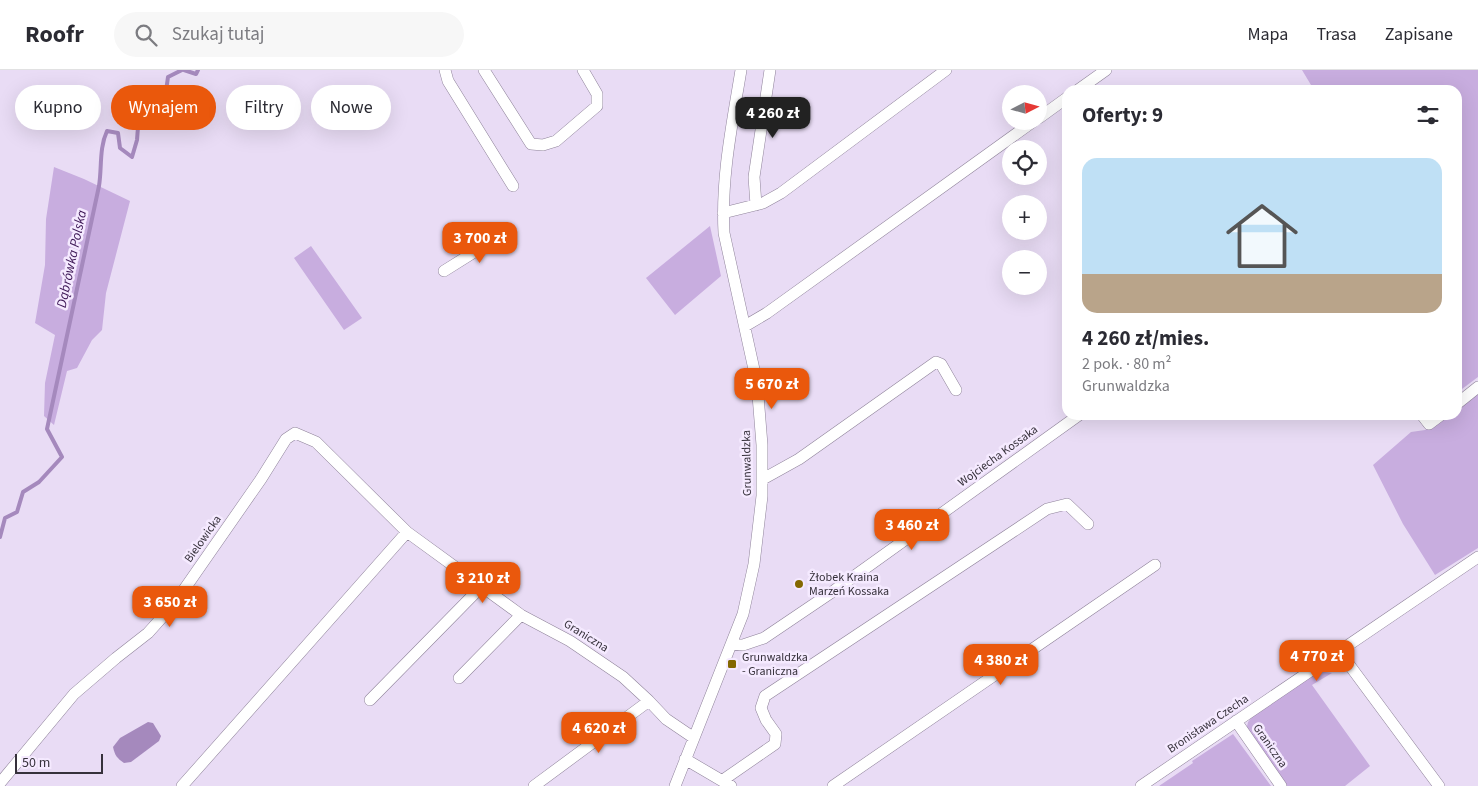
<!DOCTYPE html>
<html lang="pl">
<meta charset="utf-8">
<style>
body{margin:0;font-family:"Source Sans 3",sans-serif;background:#f7f7f7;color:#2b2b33;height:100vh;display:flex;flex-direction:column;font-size:19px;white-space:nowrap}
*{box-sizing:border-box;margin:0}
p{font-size:16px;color:#7c7c81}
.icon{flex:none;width:28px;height:28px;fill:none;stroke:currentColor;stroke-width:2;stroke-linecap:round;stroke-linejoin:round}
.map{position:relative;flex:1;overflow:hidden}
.side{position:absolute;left:1062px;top:15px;width:400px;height:335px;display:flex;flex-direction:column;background:#fff;border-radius:15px;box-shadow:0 5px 20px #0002}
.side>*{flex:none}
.top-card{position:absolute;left:15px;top:15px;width:475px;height:45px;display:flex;gap:10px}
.needle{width:32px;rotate:84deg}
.buttons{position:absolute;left:1002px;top:15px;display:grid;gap:10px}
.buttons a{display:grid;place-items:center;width:45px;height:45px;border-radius:50%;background:#fff;box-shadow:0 5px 20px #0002;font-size:25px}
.scale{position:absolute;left:15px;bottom:12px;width:88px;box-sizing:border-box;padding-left:5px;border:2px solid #36313b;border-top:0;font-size:14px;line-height:18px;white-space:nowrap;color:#36313b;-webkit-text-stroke:4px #f5eaff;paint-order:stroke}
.price{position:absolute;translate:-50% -42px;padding:0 11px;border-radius:10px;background:#ea580c;color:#fff;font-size:16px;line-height:32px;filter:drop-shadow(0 1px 2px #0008)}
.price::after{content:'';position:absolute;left:50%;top:30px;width:15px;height:11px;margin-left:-8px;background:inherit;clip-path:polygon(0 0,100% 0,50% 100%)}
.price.on{background:#222;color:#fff}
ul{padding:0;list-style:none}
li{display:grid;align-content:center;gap:10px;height:265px;padding:0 20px}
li+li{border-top:1px solid #e1e1e2}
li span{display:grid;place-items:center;height:155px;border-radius:15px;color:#555}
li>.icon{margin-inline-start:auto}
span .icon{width:90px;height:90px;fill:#fffc;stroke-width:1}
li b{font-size:21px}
h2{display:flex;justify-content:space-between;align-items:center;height:60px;padding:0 20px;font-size:21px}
.pill{padding:0 18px;border-radius:22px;background:#fff;box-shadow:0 5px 20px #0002;font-size:18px;line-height:45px}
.pill.on{background:#ea580c;color:#fff}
header{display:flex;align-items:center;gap:30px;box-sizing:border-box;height:70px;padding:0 25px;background:#fff;border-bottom:1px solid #e1e1e2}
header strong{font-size:24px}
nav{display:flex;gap:28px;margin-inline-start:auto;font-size:18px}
.search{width:350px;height:45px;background:#f7f7f7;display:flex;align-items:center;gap:12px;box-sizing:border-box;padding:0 18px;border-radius:28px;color:#7c7c81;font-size:19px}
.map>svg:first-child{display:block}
.green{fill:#c8addf}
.water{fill:#a589bd}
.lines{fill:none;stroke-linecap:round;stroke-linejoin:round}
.stream{stroke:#a589bd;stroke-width:4}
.minor-casing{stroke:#8f839a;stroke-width:12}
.minor{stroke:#fff;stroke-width:11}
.poi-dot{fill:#846801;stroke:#f5eaff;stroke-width:2}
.labels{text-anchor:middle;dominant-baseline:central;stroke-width:5;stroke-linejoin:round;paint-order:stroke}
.street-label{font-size:12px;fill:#36313b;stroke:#f5eaff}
.poi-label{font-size:12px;fill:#36313b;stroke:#f5eaff;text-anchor:start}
.water-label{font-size:14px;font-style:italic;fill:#3d1756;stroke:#f5eaff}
</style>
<header>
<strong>Roofr</strong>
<div class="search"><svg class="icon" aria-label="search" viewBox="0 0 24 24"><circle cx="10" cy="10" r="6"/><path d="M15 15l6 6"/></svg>Szukaj tutaj</div>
<nav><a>Mapa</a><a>Trasa</a><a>Zapisane</a></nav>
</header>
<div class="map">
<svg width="1478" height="716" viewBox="0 0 1478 716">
<rect width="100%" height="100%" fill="#e9dcf5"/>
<!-- green -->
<path class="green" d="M1302,0H1478V307L1458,322V20H1314Z
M54,97L84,109L130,131L106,223L102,260L92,270L77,298L67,301L54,355L44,346L45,313L55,265L35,253L45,195L46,149Z
M710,156L721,206L675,245L646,208Z
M311,176L362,248L344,260L294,188Z
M1478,324V478L1435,505L1403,454L1373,395L1411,362L1425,360L1447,345H1458V338Z
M1319,601L1332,603L1312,615L1370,696L1345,716H1284L1246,661L1248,652L1257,641Z
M1233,664L1271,716H1159L1193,693L1192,691Z"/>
<!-- water -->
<path class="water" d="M148,652L153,653L161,666L159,671L131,692L124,693C117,688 115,686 113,677L120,668Z"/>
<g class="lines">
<!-- stream -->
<path class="stream" d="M184,0L196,4L198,0
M0,467L5,448L17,442L23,422L39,412L62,387L47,359L99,116C102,98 99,78 107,61L118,63L120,78L132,87L137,70L138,57L124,52L123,37L144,25L166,21L168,7L182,0"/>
<defs>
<path id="minor" d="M445,0L448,11L513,116
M484,0L531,74L543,75L556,71L597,36V24L583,0
M1078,20L1106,0
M1039,48L1068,27
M756,135L754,107L770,0
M723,143L763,133L781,123L946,0
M444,201L503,164
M745,256L767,243L1034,51
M1458,333L1478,317
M1422,345L1429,354L1441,345
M763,409L799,389L936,292L941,294L956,320
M732,574L743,575L764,568L835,520L1079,345
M1339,581L1439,716
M459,608L521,545
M370,630L481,517
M1236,651L1281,716
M685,689L731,716
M723,710L775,674L776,664L766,650L761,638L765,626L1047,439L1067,434L1088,454
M0,713L74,624L116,588L148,563L174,534L261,409L286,369L295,363L316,372L407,462L521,545L570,571L623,607L649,631L666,649L694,668
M182,716L407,462
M534,716L649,631
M675,716L743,544L754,494L762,426V375L757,313L724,163C721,107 732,55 741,0
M833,716L1155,495
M1141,716L1478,487"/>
</defs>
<!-- minor casing -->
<use href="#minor" class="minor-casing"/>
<!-- minor -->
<use href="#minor" class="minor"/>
</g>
<!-- markers -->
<g class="poi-dot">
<circle cx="799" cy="514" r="5"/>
<rect x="727" y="589" width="10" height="10" rx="2.5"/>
</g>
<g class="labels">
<!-- street labels -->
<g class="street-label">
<text transform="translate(998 386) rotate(-36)">Wojciecha Kossaka</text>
<text transform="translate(747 393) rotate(-91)">Grunwaldzka</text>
<text transform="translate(203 469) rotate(-55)">Bielowicka</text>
<text transform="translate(586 566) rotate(32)">Graniczna</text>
<text transform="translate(1208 654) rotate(-34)">Bronisława Czecha</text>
<text transform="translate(1270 676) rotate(55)">Graniczna</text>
</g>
<!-- poi labels -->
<g class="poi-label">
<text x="809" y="507">Żłobek Kraina<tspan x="809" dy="14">Marzeń Kossaka</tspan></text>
<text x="742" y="587">Grunwaldzka<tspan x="742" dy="14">- Graniczna</tspan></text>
</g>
<!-- water labels -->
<g class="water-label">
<text transform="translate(72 189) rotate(-78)">Dąbrówka Polska</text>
</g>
</g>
</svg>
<div class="buttons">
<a><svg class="needle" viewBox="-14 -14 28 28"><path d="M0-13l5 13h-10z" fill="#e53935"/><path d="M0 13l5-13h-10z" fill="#7c7c81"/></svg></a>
<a><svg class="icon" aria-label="locate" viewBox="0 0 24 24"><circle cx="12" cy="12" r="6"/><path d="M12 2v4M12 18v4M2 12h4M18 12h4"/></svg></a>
<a>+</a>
<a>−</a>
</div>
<div class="scale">50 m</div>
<b class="price on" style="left:773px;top:69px">4 260 zł</b>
<b class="price" style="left:480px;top:194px">3 700 zł</b>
<b class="price" style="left:772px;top:340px">5 670 zł</b>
<b class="price" style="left:912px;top:481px">3 460 zł</b>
<b class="price" style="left:483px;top:534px">3 210 zł</b>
<b class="price" style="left:170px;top:558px">3 650 zł</b>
<b class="price" style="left:1317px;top:612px">4 770 zł</b>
<b class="price" style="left:1001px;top:616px">4 380 zł</b>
<b class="price" style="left:599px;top:684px">4 620 zł</b>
<div class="top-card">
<a class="pill">Kupno</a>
<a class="pill on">Wynajem</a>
<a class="pill">Filtry</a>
<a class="pill">Nowe</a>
</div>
<section class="side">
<h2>Oferty: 9<svg class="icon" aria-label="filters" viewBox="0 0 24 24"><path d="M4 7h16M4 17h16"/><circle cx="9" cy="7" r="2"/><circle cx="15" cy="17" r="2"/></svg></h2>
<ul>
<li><span style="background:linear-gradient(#bfe0f5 75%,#b9a48a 0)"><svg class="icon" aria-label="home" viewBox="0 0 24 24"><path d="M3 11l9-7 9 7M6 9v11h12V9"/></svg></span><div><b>4 260 zł/mies.</b><p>2 pok. · 80 m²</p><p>Grunwaldzka</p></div></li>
</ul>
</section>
</div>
